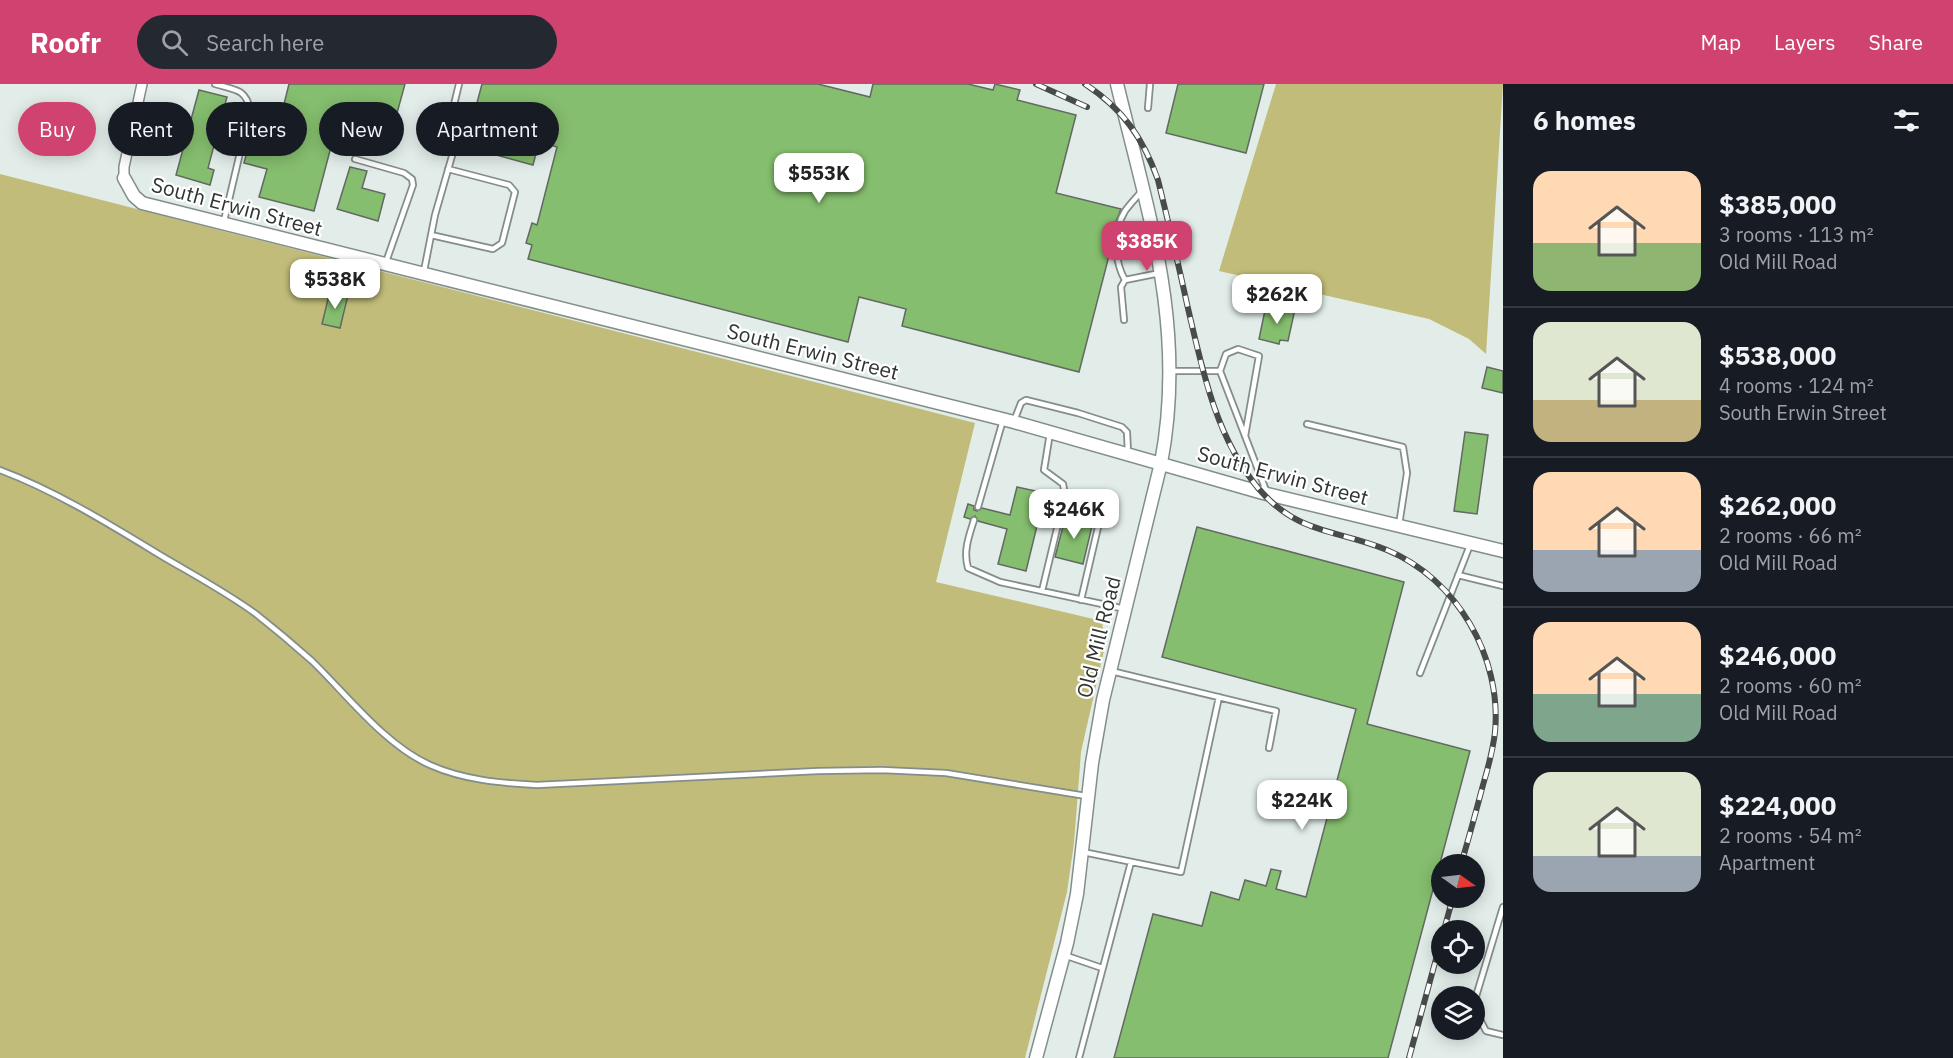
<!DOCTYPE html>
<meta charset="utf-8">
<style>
body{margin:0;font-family:"IBM Plex Sans",sans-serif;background:#242831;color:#f1f3f6;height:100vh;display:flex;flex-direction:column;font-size:22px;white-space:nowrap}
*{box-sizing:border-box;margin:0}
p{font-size:20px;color:#9ea1a6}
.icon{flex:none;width:33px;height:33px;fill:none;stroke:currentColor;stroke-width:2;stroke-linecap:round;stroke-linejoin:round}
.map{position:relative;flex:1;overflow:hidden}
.drawer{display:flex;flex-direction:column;background:#171b24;width:450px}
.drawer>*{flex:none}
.banner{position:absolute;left:18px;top:18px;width:570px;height:54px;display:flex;gap:12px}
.needle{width:39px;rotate:104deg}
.buttons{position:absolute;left:1431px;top:770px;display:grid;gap:12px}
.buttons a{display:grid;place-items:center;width:54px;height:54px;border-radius:50%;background:#171b24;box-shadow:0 3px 15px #0003;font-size:30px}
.price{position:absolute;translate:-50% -51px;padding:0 14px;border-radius:12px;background:#fff;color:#222;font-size:20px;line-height:39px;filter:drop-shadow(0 2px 3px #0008)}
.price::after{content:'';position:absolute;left:50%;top:36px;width:18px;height:14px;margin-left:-9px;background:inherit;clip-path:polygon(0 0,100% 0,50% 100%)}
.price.on{background:#d0426f;color:#fff}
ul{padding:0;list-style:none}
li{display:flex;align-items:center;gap:18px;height:150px;padding:0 30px}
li+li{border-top:2px solid #363941}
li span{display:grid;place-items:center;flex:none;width:168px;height:120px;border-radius:18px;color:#555}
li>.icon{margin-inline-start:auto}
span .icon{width:72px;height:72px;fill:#fffc;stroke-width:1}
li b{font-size:26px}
h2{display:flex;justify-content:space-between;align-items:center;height:72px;padding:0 30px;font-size:26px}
.chip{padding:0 21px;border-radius:27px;background:#171b24;box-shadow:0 3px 15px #0003;font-size:21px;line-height:54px}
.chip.on{background:#d0426f;color:#fff}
header{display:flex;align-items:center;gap:36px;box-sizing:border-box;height:84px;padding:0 30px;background:#d0426f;color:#fff}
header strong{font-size:28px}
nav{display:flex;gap:33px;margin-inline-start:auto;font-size:21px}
.search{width:420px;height:54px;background:#242831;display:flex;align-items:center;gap:15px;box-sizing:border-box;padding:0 21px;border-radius:33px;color:#9ea1a6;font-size:22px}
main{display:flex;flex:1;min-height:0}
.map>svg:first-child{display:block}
.green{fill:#c1bc79}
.building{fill:#85be6e;stroke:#636962;stroke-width:1.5}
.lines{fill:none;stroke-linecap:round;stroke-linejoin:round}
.service-casing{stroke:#838d89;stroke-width:8}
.minor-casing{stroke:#838d89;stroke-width:12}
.tertiary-casing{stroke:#838d89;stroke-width:15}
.service{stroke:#fff;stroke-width:4.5}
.minor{stroke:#fff;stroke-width:9}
.tertiary{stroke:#fff;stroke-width:12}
.rail-casing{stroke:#474c4a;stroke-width:6}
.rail{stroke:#fff;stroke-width:4;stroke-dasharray:11;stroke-linecap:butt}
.labels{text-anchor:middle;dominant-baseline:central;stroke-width:4.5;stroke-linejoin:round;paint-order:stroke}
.street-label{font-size:21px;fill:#303533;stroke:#fff}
</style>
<header>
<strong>Roofr</strong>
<div class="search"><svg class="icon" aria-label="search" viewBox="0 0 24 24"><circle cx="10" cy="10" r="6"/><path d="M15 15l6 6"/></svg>Search here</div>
<nav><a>Map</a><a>Layers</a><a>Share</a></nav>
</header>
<main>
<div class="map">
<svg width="1503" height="974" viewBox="0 0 1503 974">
<rect width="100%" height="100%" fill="#e2ede9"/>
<!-- green -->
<path class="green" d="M1276,0H1503L1486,270L1469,255L1429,235L1219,187Z
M0,90L975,339L936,498L1102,537L1105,562L1081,668L1074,759L1067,808L1025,974H0Z"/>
<!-- building -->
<path class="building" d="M289,0H405L389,58L336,44L314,127L259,113L267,85L244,79L253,46L276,52Z
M482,0H818L870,13L873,0H968L993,6L995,0L1020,6L1017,16L1076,31L1056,109L1121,125L1114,142L1112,160L1079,288L902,242L906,225L859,213L848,258L528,175L532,161L526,159L532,139L537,141L557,63L539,58L533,81L474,65L479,43L471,41Z
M1178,0H1264L1246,69L1166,49Z
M199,6L227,13L208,84L214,86L210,101L176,91Z
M350,83L367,87L362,104L385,110L378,137L337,125Z
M330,207L348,211L340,244L322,240Z
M1282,222L1295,225L1288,257L1280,256L1279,260L1259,255L1265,226L1281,229Z
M1487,283L1503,287V309L1482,304Z
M1465,348L1488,351L1477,430L1454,427Z
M1017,403L1045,409L1026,487L998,480L1007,445L978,437L975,432L970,435L964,433L968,420L974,422V426L977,427L982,424L1010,431Z
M1066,431L1093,438L1083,480L1055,473Z
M1197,443L1404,498L1367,640L1470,667L1388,974H1114L1153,830L1202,842L1211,808L1239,816L1245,796L1266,802L1271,785L1281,787L1276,805L1306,813L1356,625L1162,573Z"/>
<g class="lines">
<defs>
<path id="service" d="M215,0C234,6 246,4 250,26L224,137
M1148,24L1150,0
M355,75L404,89L412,95L413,101L386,178
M1141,108C1136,114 1130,120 1125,127C1113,146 1114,177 1125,196L1160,189
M431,151L493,165L502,159L515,108L509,101L448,85
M424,187L435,131L454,65L451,33L459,0
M1124,236L1121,203L1125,196
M1171,287H1220L1267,409
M1220,287L1226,270L1238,265L1259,272L1245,352
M1014,337L1021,319L1026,316L1078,329L1122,343L1127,348L1128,369
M1307,340L1403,363L1407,389L1399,441
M0,386C56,407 109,440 160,471C192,490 226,508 256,530C275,545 294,561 312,577C347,611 385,661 430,681C464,696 500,699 537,701L818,687L882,686L946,689L1086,712
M1065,411C1085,417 1096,417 1099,439L1081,516
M978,423L1003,336
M974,436C969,452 963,467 968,484L1000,498L1125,525
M1458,491L1503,502
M1042,507L1065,411L1063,400L1044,386L1050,349
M1111,587L1276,627L1269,664
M1420,589L1470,461
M1083,768L1181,788L1219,613
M1064,871L1102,884
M1474,919L1503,823
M1474,924L1486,947L1503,951
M1079,974L1131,778"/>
<path id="minor" d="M124,94V83L142,0"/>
<path id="tertiary" d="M124,94L134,112L142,119L1014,338L1263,409L1503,467
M1036,974L1067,859L1077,810L1092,679L1103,616L1161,379C1187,244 1148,129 1117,0"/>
</defs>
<!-- service casing -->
<use href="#service" class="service-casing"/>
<!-- minor casing -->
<use href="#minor" class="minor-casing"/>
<!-- tertiary casing -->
<use href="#tertiary" class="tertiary-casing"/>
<!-- service -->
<use href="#service" class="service"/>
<!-- minor -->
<use href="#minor" class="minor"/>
<!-- tertiary -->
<use href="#tertiary" class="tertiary"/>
<defs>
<path id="rail" d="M1036,0L1087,23
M1085,0C1123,25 1143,54 1158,96C1168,137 1178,178 1187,220C1202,284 1215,352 1258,404C1298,451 1336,445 1387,466C1457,495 1502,573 1495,648C1493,666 1488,684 1483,701C1476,727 1469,754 1461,780
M1444,846L1453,813
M1409,974L1442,853"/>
</defs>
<!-- rail casing -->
<use href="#rail" class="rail-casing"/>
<!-- rail -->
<use href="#rail" class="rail"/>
</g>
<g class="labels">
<!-- street labels -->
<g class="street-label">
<text transform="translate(237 122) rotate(15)">South Erwin Street</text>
<text transform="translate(813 267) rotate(14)">South Erwin Street</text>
<text transform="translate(1283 391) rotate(15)">South Erwin Street</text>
<text transform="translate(1098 553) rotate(-76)">Old Mill Road</text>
</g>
</g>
</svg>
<div class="buttons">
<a><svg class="needle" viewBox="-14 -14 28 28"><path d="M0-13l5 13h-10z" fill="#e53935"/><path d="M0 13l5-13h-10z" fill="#9ea1a6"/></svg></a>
<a><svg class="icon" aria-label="locate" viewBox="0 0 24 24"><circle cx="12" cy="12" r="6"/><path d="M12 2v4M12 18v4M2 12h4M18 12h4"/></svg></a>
<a><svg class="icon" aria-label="layers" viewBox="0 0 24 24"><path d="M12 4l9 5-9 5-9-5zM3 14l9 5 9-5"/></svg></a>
</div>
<b class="price" style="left:819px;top:120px">$553K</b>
<b class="price on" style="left:1147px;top:188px">$385K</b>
<b class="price" style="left:335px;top:226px">$538K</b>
<b class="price" style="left:1277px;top:241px">$262K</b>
<b class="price" style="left:1074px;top:456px">$246K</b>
<b class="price" style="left:1302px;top:747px">$224K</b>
<div class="banner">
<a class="chip on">Buy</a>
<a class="chip">Rent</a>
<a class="chip">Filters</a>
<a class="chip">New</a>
<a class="chip">Apartment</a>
</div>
</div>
<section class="drawer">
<h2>6 homes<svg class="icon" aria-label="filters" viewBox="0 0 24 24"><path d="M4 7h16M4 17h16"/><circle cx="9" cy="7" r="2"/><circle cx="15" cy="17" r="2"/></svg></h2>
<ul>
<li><span style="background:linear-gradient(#ffd9b3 60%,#8fb573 0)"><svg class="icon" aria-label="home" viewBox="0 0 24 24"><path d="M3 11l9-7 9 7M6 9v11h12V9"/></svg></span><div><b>$385,000</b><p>3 rooms · 113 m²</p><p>Old Mill Road</p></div></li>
<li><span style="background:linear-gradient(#dfe7d0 65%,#c2b280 0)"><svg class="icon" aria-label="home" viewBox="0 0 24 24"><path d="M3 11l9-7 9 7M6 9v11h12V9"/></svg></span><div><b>$538,000</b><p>4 rooms · 124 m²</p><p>South Erwin Street</p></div></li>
<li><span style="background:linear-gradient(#ffd9b3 65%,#9aa5b1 0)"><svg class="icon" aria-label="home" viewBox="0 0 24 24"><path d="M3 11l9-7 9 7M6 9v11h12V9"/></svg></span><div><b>$262,000</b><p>2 rooms · 66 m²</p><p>Old Mill Road</p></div></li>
<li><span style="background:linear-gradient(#ffd9b3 60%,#7fa58c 0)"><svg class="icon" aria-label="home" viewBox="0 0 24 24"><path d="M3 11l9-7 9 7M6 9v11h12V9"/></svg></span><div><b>$246,000</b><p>2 rooms · 60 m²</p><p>Old Mill Road</p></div></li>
<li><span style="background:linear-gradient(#dfe7d0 70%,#9aa5b1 0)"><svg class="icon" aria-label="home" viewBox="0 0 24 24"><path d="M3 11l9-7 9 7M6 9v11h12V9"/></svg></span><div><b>$224,000</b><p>2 rooms · 54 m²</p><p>Apartment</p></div></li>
</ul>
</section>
</main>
